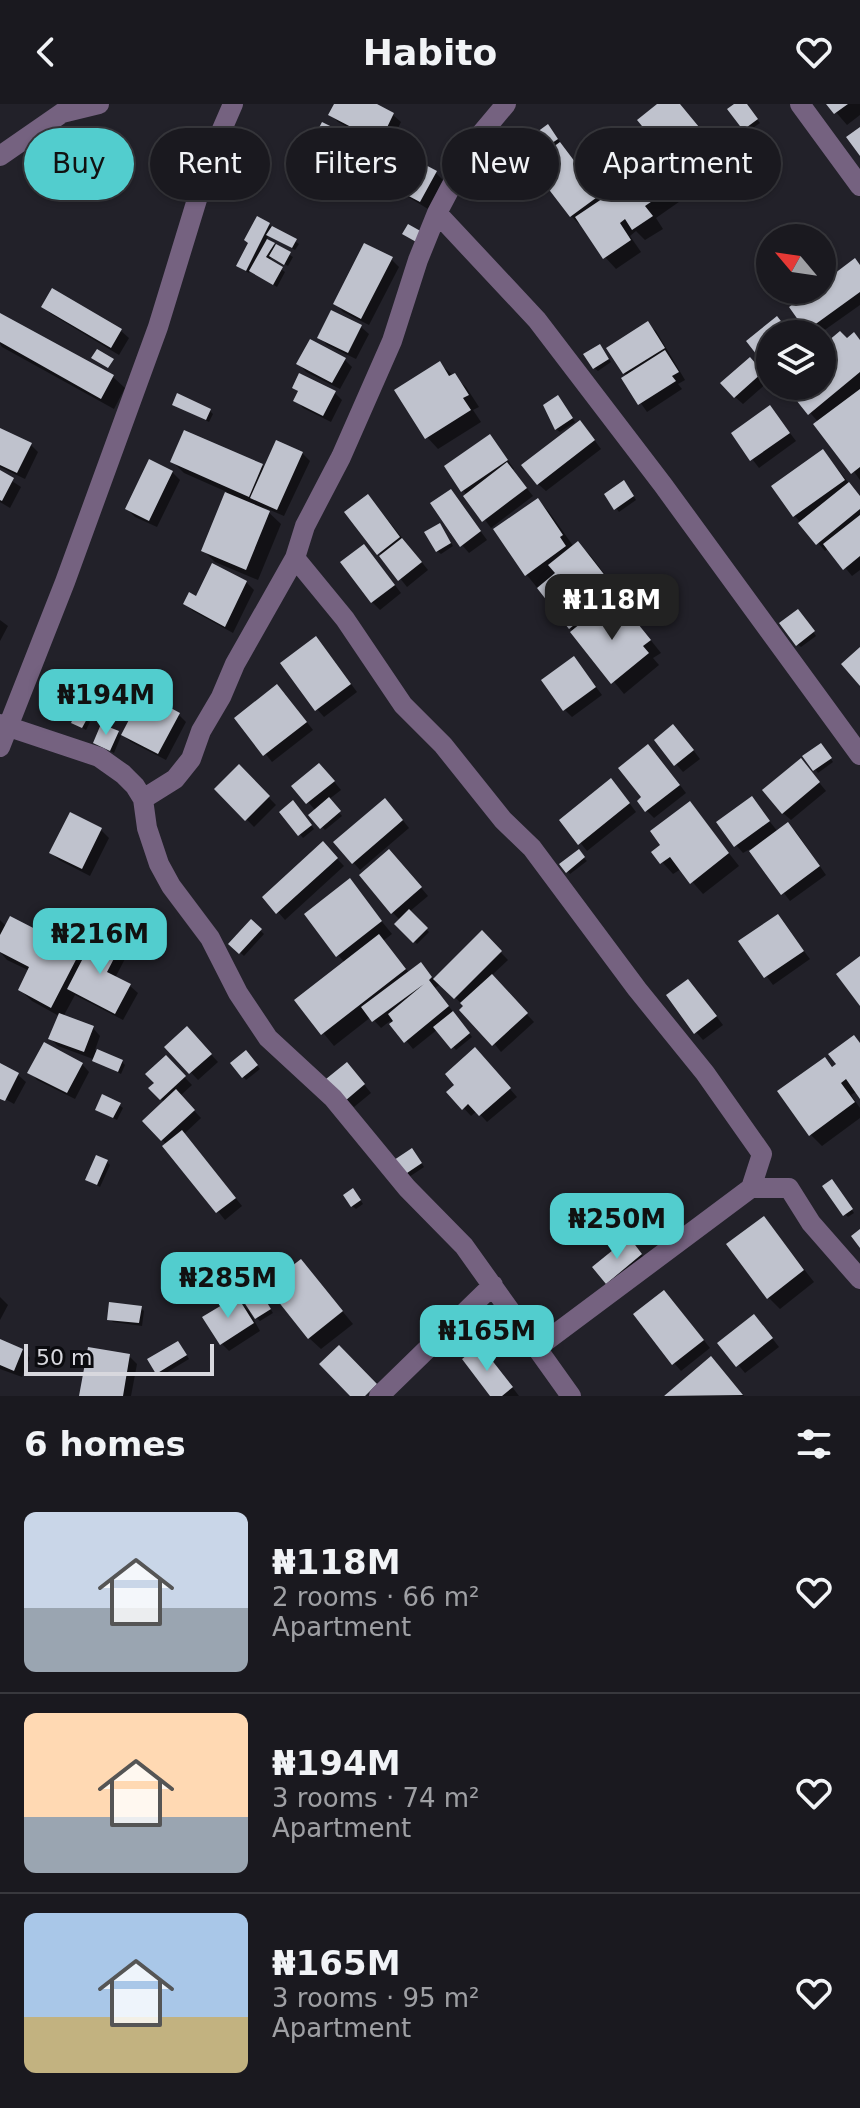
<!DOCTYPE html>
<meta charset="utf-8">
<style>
body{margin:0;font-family:"DejaVu Sans",sans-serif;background:#27262c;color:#f1f3f6;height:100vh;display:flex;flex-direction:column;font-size:30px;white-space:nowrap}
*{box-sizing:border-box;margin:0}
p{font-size:26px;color:#9fa0a4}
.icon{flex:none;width:44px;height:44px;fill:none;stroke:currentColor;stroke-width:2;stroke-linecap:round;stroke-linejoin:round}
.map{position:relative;height:1292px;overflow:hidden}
.drawer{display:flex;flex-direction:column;background:#1a191f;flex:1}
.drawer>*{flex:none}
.top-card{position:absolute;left:24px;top:24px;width:812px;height:72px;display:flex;gap:16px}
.needle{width:52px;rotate:299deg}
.buttons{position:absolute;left:756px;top:120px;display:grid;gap:16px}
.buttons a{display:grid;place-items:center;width:80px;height:80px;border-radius:50%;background:#1a191f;box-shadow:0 2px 6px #0004,0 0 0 2px #38383d;font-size:40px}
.scale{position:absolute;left:24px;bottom:20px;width:190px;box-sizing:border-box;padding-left:8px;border:4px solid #d8d8de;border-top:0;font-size:22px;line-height:28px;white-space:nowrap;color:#d8d8de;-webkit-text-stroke:6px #0b0b0f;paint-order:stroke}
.price{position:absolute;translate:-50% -68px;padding:0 18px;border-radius:16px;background:#52cdce;color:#111;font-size:26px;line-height:52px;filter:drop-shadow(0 2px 4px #0008)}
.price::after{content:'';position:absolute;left:50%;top:48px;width:24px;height:18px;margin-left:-12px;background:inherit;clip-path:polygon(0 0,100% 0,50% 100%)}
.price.on{background:#222;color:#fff}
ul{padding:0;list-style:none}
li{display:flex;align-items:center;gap:24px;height:200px;padding:0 24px}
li+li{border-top:2px solid #38383d}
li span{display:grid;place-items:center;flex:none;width:224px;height:160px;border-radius:12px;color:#555}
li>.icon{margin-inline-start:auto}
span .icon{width:96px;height:96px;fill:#fffc;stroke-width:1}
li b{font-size:34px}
h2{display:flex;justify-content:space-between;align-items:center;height:96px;padding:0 24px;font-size:34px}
.tag{padding:0 28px;border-radius:36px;background:#1a191f;box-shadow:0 2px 6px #0004,0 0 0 2px #38383d;font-size:28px;line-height:72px}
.tag.on{background:#52cdce;color:#111}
header{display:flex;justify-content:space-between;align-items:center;height:104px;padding:0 24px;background:#1a191f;font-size:36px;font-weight:800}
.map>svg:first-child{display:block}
.shadow{fill:#0007}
.building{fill:#bfc2cd}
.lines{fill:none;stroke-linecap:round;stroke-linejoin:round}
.minor{stroke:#756280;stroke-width:20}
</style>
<header><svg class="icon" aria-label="back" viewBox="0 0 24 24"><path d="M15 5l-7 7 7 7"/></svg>Habito<svg class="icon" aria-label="heart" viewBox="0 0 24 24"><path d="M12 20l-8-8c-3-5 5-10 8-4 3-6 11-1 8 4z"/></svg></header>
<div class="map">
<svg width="860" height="1292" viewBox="0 0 860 1292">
<rect width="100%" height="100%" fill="#222129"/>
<!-- shadow -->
<path class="shadow" d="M336,0H373L393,11L401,18L388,44L338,18L331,11Z
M660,0H678L704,31L714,36L731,58L693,87L669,56L673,54L640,17Z
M738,0H745L760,19L747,28Z
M829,0H860V11L847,21Z
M551,26L604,96L614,89L591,62L641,32L662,56L659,58L686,93L656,114L663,125L645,136L636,127L630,132L641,148L616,165L605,153L581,118L579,120L571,112L549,48L536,31Z
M312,42L392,54L397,59L436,69L443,76L428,105L390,82L389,84L319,50Z
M303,62L348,70L355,77L349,90L310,70Z
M269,121L299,140L295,146L269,131L266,136L293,153L288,162L271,152L269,157L285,168L277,183L251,166L249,169L242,165Z
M391,155L399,163L369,221L343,208L336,200Z
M860,162V201L819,230H812L807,225L815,186H822V181Z
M43,203L121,227L129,234L119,251L51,210Z
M0,214L113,273L125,284L114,305L2,243L0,240Z
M648,220L656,227L685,276L678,280L682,285L647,308L624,275L628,272L624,269Z
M361,223L369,230L356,255L327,241L320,233Z
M847,236L860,237V376L819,319L787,282H822V244Z
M603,246L611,258L598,267L594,264Z
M345,256L352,263L340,285L306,268L299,260Z
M439,259L466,283L479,303L473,306L481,318L438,345L427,333Z
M757,264L769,277L743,300L735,293Z
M294,284L335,289L342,296L331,318L303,304L296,296L300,289Z
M561,297L575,318L560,328L556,325Z
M174,300L210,307L213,310L209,318Z
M770,303L796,337L759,364L733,330Z
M0,326L31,341L38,348L25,375L0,363Z
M587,326L601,345L546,387L538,380Z
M497,341L514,365L512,366L533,392L491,424L446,363Z
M823,347L860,393V466L852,472L829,444L825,447L794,411Z
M302,349L310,357L284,412L263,403L281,420L258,476L215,458L203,446L227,388L184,369L173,358L262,362L265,365Z
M172,368L180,376L157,423L135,413L127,405Z
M0,369L21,383L10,404L0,398Z
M627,382L636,396L619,408L606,390Z
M451,387L487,436L469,449L462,441Z
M538,396L549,408L574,443L578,440L590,451L627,499L619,505L606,493L596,501L600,506L641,524L661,549L653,554L659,561L624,590L526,470Z
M375,400L428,466L407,483L347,408Z
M440,421L453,442L441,450L437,447Z
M371,450L401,489L380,506L372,498Z
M246,478L254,486L233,529L193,507L185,500Z
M801,511L816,532L801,543L797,540Z
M0,516L8,522L0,537Z
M323,542L357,588L324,613L317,605Z
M574,554L602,591L572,613L565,606Z
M285,590L313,626L272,658L237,614Z
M178,610L186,618L166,656L131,638L123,631Z
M87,615L90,618L86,626L73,618Z
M118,628L121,632L114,649L95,639Z
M681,630L700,655L683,668L676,660Z
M824,645L833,658L818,669L815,665Z
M656,650L686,689L654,714L646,706L644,694Z
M239,663L276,701L254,723L217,685Z
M808,665L826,687L791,716L783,709Z
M327,669L341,686L328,696L342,712L325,726L311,711L316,707L294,682Z
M618,684L636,708L587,747L562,716Z
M752,695L778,728L788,721L796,728L826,771L790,797L750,745L743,749L736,741Z
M690,700L739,762L703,790L681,765L673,770L653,748L663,741Z
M296,702L314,725L303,734L282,708Z
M393,704L409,724L360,766L353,758Z
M71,711L101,726L109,734L90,772L59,756L51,749Z
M323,740L344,762L285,816L265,793Z
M578,748L587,757L570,770L562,760Z
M397,755L428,792L409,808L429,828L417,840L397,820L400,816L392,808Z
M349,777L392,830L383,837L410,870L429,869L434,876L482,829L508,856L491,872L534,918L501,948L465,903L441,880L435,884L472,933L456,946L438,925L413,945L390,917L381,924L371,913L334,942L297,897L345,859L338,851Z
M777,812L810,855L773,881L741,837Z
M0,816L7,823L78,850L84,855L120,843L127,851L115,874L130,882L138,889L123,916L75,891L63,913L93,924L100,932L95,946L121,957L125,961L121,970L93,955L58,942L51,935L59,912L32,897L20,886L30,867L7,856L0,848Z
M251,818L264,830L244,852L231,840Z
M696,885L723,921L703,936L696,928Z
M194,932L218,958L198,976L167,943Z
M860,940V991L857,987L851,991L860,1004V1014L822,1042L811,1031L780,988L825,955L834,964Z
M246,949L260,965L246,976L233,960Z
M482,953L517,993L487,1018L477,1007L471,1012L449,988Z
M166,954L192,981L180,992L201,1014L184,1030L242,1102L225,1116L165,1042L167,1041L144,1017L164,998L151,984L157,979Z
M82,960L89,968L75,995L37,976L30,968Z
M0,961L18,971L26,978L14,1000L0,992Z
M354,968L371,989L354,1003L346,995Z
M119,1001L123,1004L117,1016L101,1008Z
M415,1049L424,1063L409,1073L406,1070Z
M107,1058L110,1061L100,1083L91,1078L87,1075Z
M835,1081L854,1109L848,1113L845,1110Z
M356,1089L363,1100L356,1105L352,1102Z
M764,1114L814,1178L780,1205L768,1193Z
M636,1143L648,1159L615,1186L607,1178Z
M301,1157L353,1220L321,1245L309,1234Z
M259,1187L273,1209L260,1217L251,1209Z
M0,1193L8,1201L0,1216Z
M237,1195L249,1207L260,1227L229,1247L221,1239Z
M672,1196L710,1244L681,1267L674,1259Z
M141,1204L144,1207L142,1222L113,1218L110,1215Z
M761,1220L779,1243L745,1269L720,1239Z
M0,1237L22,1246L30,1254L22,1273L0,1265Z
M181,1242L189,1255L161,1272L157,1269Z
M488,1251L519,1292H493Z
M129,1252L137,1260L131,1292H81Z
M711,1255L744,1292H667Z"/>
<!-- building -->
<path class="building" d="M334,0H377L394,9L380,38L328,11Z
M657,0H680L699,23L666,51L637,16Z
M734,0H747L758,15L743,26L727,5Z
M826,0H848L834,10Z
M322,18L393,53L381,78L309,43Z
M548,20L558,35L543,45L533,31Z
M633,22L656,47L610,88L588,62Z
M860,23V52L846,33Z
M707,26L725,50L684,80L666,56Z
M560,38L600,91L570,113L534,66L539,62L535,56Z
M308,47L349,68L341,83L300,62Z
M401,48L437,67L420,98L384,79Z
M660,56L676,81L645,102L653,112L632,126L625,115L620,119L631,136L603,155L575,113Z
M257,112L270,119L246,167L236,162L248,139L244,136Z
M408,120L424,129L418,139L402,130Z
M272,122L297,135L292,144L266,131Z
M267,135L275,139L266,153L283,163L273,181L249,167Z
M364,139L393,153L361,215L333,200Z
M276,140L291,148L284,161L269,152Z
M855,154L860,161V188L806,227L789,203L812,186H822V179Z
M52,184L122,225L111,244L41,203Z
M331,206L362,221L348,249L317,234Z
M0,209L114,271L101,295L0,238Z
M777,212L791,230H770V262L767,264L746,237Z
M648,217L665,244L623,270L606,244Z
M840,227L847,234L854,228L860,236V268L808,311L785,282H822V242Z
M310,235L346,254L332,279L296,260Z
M600,240L609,255L593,265L583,250Z
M97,245L114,255L108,264L91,254Z
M665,246L679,268L672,272L676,277L638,301L621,274Z
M750,253L763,268L734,294L720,279Z
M440,257L449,272L455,269L469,291L463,294L471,306L425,335L394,286Z
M299,269L336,287L323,312L293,297L298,287L292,284Z
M860,285V363L851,370L813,320Z
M177,289L211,305L206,316L172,301Z
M558,291L573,314L555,326L543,301Z
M770,301L790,329L750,357L731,329Z
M580,316L595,336L537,381L521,361Z
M0,324L32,339L17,369L0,361Z
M184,326L263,360L249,393L170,358Z
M490,330L508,356L461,388L444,362Z
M276,336L303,348L277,406L250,394Z
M823,345L845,376L793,413L771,382Z
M149,355L173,367L149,417L125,405Z
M507,358L527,384L482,418L463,392Z
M0,366L14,374L2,397L0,396Z
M624,376L634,392L614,406L604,390Z
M849,378L860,392V405L816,441L798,419Z
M451,385L481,427L460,443L430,399Z
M225,388L270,407L246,466L201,447Z
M368,390L400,433L377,451L344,408Z
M538,394L563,431L560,433L566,442L525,472L493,425Z
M860,411V452L843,466L823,440Z
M440,419L451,439L436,448L424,428Z
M402,434L422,458L398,477L379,452Z
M578,437L617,487L606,495L595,481L586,488L597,503L569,525L537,484L555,469L548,461Z
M364,440L395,481L371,499L340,458Z
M212,459L247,477L225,523L183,500L189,488L196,492Z
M607,498L623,516L630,510L651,536L643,542L649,549L611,580L570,528Z
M798,505L815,527L796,542L779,519Z
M316,532L351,580L315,607L280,559Z
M860,543V582L841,560Z
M574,552L596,583L563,607L541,576Z
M277,580L307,618L263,652L234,614Z
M143,589L180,609L158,650L121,631Z
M76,608L88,613L82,624L71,619Z
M101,620L119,627L110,647L93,639Z
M673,620L694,646L674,662L654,636Z
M821,639L832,654L813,667L802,652Z
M648,640L680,681L645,708L637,697L641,693L618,664Z
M801,654L820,678L782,710L762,686Z
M319,659L335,677L306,700L291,682Z
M239,660L270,692L245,717L214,685Z
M611,674L630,699L578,741L559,716Z
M752,692L770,717L734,743L716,718Z
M329,693L341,707L320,725L308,711Z
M385,694L403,716L352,760L333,738Z
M293,696L312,721L298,732L279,708Z
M690,697L729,749L690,780L670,753L660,760L651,748L660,741L650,727Z
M70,708L102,724L82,765L49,749Z
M788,718L820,762L781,791L749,747Z
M323,737L338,754L276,810L262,793Z
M389,745L422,783L391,810L359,771Z
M579,745L585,753L566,769L559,760Z
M350,774L382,817L336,853L304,810Z
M409,805L428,824L413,839L394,820Z
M778,810L804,847L764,874L738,837Z
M10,812L80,848L51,904L18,886L29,863L0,848V831Z
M251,815L262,825L239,850L228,840Z
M482,826L502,847L454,895L433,875Z
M96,829L121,841L107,868L131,880L115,910L67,885Z
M379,830L406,865L321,931L294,896Z
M860,852V902L836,870Z
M421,858L432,873L429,876L449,902L404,939L389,920L393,917L388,910L424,880L372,918L361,903Z
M492,870L528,909L492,942L459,906L463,902L460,899Z
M688,875L717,912L694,930L666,891Z
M453,907L470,929L451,945L433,923Z
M59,909L94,922L84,948L48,935Z
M187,922L212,950L189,970L164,943Z
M854,931L860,939V995L846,975L841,979L855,998L809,1032L777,987L825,953L832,963L836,960L828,950Z
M44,938L83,959L67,989L27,969Z
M475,943L511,984L479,1012L468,1000L462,1006L446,988L454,981L445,970Z
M97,945L123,956L118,968L92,957Z
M246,946L258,961L242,974L230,959Z
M166,951L186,972L160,996L148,984L154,979L145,970Z
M347,958L365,980L345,997L326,975Z
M0,959L19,969L5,997L0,995Z
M176,985L195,1006L161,1037L142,1017Z
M102,990L121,999L113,1014L95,1006Z
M182,1026L236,1094L216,1109L162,1042Z
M412,1044L422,1059L404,1071L394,1056Z
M96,1051L108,1056L97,1081L85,1076Z
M832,1075L853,1105L843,1112L822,1082Z
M353,1084L361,1096L351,1103L343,1091Z
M764,1112L804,1166L767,1195L726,1140Z
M860,1125V1144L851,1132Z
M629,1133L642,1150L606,1180L592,1163Z
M301,1155L343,1207L308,1235L266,1182Z
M256,1181L271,1205L255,1215L240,1192Z
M664,1186L704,1236L672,1261L633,1210Z
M237,1192L254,1219L220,1241L202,1213Z
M109,1198L142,1202L139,1219L107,1216Z
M754,1210L773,1234L736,1263L717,1239Z
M0,1235L23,1245L14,1267L0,1261Z
M178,1237L187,1251L156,1270L147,1255Z
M339,1241L377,1280L365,1292H350L319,1260Z
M480,1241L513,1283L502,1292H490L462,1255Z
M88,1243L130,1250L123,1292H79Z
M711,1252L743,1291L664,1292Z"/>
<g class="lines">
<!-- minor -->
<path class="minor" d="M800,0L860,82
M0,52L62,9L99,0
M437,109L537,216L663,381L860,651
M295,454L345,515L403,601L443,641L503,716L532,744L637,885L705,969L762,1050L751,1084L538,1243
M0,620L99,653L123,670L135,682L143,695L147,724L159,760L171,782L210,834L238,889L268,934L333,994L407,1084L464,1142L571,1292
M0,643L65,478L158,223L210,53L233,0
M143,695L175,675L191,655L201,627L221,593L235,560L295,454L305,422L341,353L392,237L418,156L437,109L475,37L506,0
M751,1084H789L811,1119L860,1175
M379,1292L493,1181"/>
</g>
</svg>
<div class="buttons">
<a><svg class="needle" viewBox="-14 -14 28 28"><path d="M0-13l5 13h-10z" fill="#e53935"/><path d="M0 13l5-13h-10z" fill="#9fa0a4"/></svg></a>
<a><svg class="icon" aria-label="layers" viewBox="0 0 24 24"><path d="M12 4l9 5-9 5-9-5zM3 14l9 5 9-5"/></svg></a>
</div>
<div class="scale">50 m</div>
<b class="price on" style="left:612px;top:538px">₦118M</b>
<b class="price" style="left:106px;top:633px">₦194M</b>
<b class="price" style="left:100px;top:872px">₦216M</b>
<b class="price" style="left:617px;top:1157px">₦250M</b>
<b class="price" style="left:228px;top:1216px">₦285M</b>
<b class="price" style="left:487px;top:1269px">₦165M</b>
<div class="top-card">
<a class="tag on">Buy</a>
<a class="tag">Rent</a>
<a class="tag">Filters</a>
<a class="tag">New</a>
<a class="tag">Apartment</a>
</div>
</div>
<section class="drawer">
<h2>6 homes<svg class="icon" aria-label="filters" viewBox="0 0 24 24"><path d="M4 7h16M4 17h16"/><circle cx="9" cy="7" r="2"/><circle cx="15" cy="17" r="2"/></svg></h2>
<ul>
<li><span style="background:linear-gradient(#c9d6e8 60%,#9aa5b1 0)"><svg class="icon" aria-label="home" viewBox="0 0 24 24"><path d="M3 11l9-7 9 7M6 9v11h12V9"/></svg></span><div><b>₦118M</b><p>2 rooms · 66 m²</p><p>Apartment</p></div><svg class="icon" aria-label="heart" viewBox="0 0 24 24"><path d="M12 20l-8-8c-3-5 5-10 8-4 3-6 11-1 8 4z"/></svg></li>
<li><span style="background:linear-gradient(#ffd9b3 65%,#9aa5b1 0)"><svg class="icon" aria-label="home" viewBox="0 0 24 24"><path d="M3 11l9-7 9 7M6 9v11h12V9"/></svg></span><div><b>₦194M</b><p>3 rooms · 74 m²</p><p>Apartment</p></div><svg class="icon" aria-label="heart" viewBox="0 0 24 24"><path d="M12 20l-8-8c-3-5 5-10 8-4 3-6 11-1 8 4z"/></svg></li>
<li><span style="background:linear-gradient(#a9c7e8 65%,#c2b280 0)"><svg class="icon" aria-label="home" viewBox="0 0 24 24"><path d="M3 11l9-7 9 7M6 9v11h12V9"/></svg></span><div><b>₦165M</b><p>3 rooms · 95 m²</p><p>Apartment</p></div><svg class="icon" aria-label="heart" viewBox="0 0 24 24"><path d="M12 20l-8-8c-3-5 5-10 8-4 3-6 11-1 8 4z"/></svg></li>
</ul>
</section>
